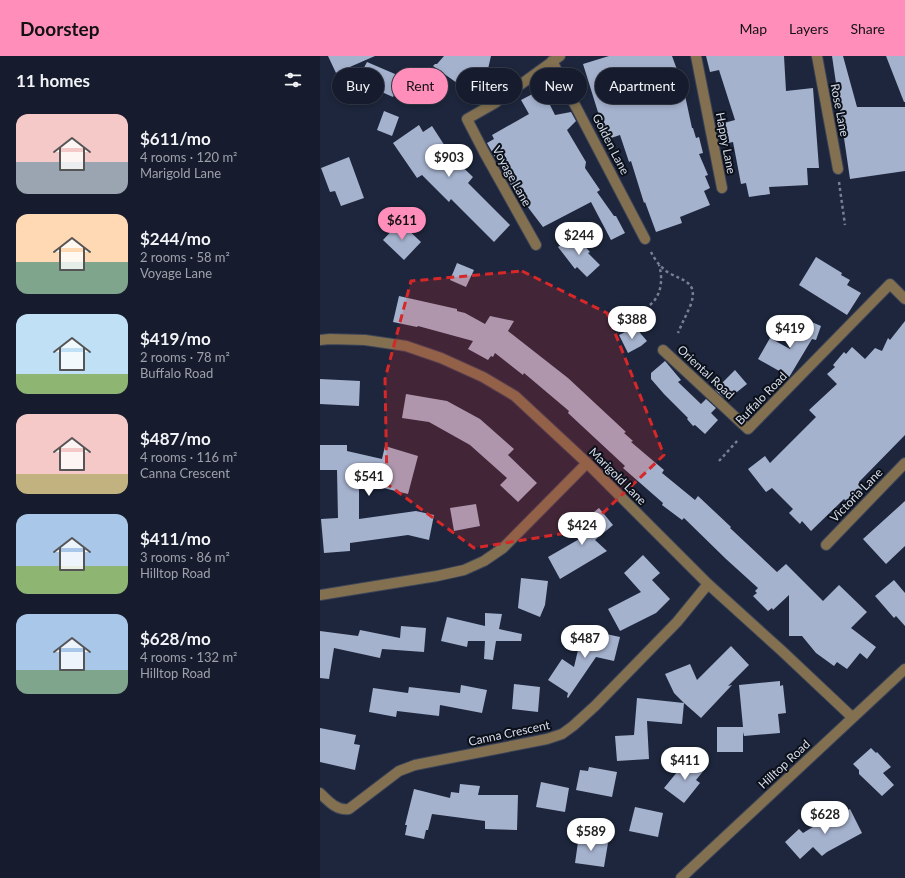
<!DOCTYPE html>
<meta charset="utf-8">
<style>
body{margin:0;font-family:Lato,sans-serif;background:#232939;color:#f1f3f6;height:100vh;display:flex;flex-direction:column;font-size:15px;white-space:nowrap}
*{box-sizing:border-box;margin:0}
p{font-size:13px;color:#9ea1aa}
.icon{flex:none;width:22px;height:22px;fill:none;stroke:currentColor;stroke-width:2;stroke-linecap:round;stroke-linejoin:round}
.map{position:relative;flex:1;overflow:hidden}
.details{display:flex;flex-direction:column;background:#161c2d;width:320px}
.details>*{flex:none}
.guide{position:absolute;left:12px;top:12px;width:380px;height:36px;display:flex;gap:8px}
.price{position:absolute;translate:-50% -34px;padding:0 9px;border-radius:14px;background:#fff;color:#222;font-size:13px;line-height:26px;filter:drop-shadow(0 1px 2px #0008)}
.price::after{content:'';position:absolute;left:50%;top:24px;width:12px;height:9px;margin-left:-6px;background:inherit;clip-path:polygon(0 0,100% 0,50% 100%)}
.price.on{background:#ff8eba;color:#111}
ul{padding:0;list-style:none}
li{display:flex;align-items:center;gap:12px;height:100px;padding:0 16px}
li span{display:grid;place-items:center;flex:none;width:112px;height:80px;border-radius:12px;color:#555}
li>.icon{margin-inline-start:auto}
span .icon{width:48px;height:48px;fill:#fffc;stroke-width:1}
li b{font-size:17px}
h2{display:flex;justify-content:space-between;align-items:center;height:48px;padding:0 16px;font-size:17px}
.chip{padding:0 14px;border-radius:18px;background:#161c2d;box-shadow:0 2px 6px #0003,0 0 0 1px #353a49;font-size:14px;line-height:36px}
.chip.on{background:#ff8eba;color:#111}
header{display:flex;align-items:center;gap:24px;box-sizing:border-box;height:56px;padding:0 20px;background:#ff8eba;color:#111}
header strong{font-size:19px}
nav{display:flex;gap:22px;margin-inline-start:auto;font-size:14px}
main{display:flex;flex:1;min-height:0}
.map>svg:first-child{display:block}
.building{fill:#a5b2ce}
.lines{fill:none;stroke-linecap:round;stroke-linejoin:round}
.minor-casing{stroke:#3b4358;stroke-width:12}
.path{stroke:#777f91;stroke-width:2.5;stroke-dasharray:3 3;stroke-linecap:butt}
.minor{stroke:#827050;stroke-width:10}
.marked{fill:#d62828;fill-opacity:0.2;stroke:#d62828;stroke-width:3;stroke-dasharray:8 5;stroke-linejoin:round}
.labels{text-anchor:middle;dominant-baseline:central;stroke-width:4;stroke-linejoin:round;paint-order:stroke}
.street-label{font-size:12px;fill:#d6dceb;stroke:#0b1019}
</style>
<header>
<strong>Doorstep</strong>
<nav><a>Map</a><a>Layers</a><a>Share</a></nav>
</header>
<main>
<section class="details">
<h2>11 homes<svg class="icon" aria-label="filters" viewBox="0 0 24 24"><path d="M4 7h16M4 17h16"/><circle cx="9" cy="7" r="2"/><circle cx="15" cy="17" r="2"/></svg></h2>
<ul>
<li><span style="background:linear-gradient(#f6c9c9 60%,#9aa5b1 0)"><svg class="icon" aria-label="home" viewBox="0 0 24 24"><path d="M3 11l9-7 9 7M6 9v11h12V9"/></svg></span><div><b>$611/mo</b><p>4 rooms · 120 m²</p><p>Marigold Lane</p></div></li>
<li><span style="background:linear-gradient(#ffd9b3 60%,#7fa58c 0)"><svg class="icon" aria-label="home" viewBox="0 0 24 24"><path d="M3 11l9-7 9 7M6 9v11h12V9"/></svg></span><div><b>$244/mo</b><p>2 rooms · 58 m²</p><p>Voyage Lane</p></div></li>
<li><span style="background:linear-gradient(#bfe0f5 75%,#8fb573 0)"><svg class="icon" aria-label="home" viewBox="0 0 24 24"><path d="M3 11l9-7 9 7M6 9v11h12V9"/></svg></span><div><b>$419/mo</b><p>2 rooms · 78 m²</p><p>Buffalo Road</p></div></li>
<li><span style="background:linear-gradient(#f6c9c9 75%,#c2b280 0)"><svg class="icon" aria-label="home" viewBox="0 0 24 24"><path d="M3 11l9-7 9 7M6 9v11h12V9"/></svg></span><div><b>$487/mo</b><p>4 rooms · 116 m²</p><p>Canna Crescent</p></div></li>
<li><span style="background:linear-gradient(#a9c7e8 65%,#8fb573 0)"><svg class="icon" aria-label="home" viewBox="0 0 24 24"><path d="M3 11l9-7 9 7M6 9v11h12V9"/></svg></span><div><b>$411/mo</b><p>3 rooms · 86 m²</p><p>Hilltop Road</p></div></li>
<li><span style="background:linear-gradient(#a9c7e8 70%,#7fa58c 0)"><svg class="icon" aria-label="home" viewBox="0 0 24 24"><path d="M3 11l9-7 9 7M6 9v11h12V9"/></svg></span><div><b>$628/mo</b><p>4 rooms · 132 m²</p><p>Hilltop Road</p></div></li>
</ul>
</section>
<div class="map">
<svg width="585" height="822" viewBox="0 0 585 822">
<rect width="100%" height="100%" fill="#1d263c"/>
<!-- building -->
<path class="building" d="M8,0H55L16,17Z
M124,0H171L168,13L162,16L167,18L161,44L113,10L115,8H117Z
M289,0H352L363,30L372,72H373L376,82L379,81L383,97L379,98L388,119L385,120L390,132L384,135L390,149L360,161L362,167L336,176L325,146L324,147L311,105L309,106L300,79L288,83L283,68L282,69L263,8Z
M386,0H464L466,35L493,32L499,112H487L488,129L449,131L450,138L429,141L426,127L421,128L413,86L408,87L404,67L415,64L399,14L390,16Z
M512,0H523L537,51H585V115L530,123Z
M566,0H585V46H584Z
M47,6L82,21L73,41L37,25Z
M222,33L235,59L251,56L256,65L247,74L266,106L265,112L280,134L277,136L294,160H296L305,177L291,184L271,146L223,171L191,129L167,87L174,83L172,79L209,58L201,44Z
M64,55L79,61L72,80L57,74Z
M99,69L103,76L112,70L132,101L153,121L148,127L190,169L174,186L131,143L129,146L102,119L97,122L73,87Z
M29,101L44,142L21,150L15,135L10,136L1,112Z
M80,166L101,186L84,204L63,184Z
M254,178L270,196L268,197L280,209L267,221L257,211L255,213L238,191Z
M496,201L522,217L521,219L530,224L527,229L541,237L527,259L479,229Z
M137,207L154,214L146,231L130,224Z
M79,240L137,253V255L145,257L165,268L170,260L194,265L188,275L248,322L306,376L304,377L313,385L311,386L344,414L342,417L375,444L378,440L411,471L410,472L457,516L466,508L503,545L519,529L547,556L531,572L556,591L547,603L540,597L527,613L517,606L514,610L496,597L482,580H469V539L453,554L452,552L448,555L433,540L437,537L435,535L438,532L406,503L364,462L362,464L342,449L343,447L303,412L305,410L248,357L249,355L204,317L203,319L175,297L173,301L171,300L168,304L148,293L153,285L98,270L97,271L73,266Z
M482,262L501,270L496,284L492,283L468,323L460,319L461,316L438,303L450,282L470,293Z
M585,265V379L539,426L544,432L528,447L524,443L491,475L482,465L480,468L469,457L473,453L452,432L446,436L428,413L445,400L450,407L496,361L489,354L517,328L507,318L515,311L513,309L524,296L526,298L532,291L545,303L555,292L562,295L568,282L570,284Z
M315,271L327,285L321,290L308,297L299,279Z
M345,305L361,324L358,326L381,348L386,343L396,352L391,357L398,364L385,378L375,369L373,370L367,363L368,362L344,338L331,323V317Z
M415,314L427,328L407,344L395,334Z
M0,323L40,325L39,350L0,348Z
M86,338L127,345L160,363L194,393L188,399L217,427L198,446L180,429L187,422L150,389L109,366L82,362Z
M0,389H27V395L62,403L65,390L98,400L88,438L39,426V463L96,455L114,459L109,484L88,479L30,487V495L4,497L1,463L18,462L17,414H0Z
M585,445V490L566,508L543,483Z
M156,448L160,470L134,475L130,452Z
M279,452L293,469L275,484L287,495L240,523L228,501L268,478L259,468Z
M323,499L340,517L332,524L350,543L336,557L300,575L288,553L321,536L304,517Z
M201,522L228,525L225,549L220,561L198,552Z
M574,524L585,537V570L576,560L574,562L555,540Z
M165,557L182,558L179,573L202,578L201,585H176L173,604L164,603L165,585H148L147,591L121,585L127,561L165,570Z
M81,570L106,572L104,596L62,593L60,602L14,592L9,623L0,622V575L38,580L40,574L80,582Z
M263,573L300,581L294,605L276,601L248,642L247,641L248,637L228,624L242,603L254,611Z
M411,590L429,609L408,630L412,629L381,662L364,647L362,668L327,665L329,703L297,705L295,680L314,679L317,642L364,647L354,637L345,618L370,608L377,624Z
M460,625V630L463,629L466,657L458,658L460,677L424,680L423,676V696H397V671H423L419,629Z
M194,628L220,631L218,656L192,653Z
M141,629L167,634L162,657L120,649L119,660L77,655L76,661L49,656L53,632L88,637L89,631L140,637Z
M0,672L36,679L34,688L40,689L35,714L0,706Z
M551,692L556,697L557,696L571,711L563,717L574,729L562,740L539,718V714L533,708Z
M367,704H373L385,713L376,724L380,727L364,747L344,732Z
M269,711L297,716L292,741L256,734L260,714L268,715Z
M221,726L249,732L245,756L216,751Z
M140,728L160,730L158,739H198L197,774L165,773V765L112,758L108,774H106L104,783L85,779L87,769H85L94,733L130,742L131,736L139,737Z
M315,751L343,757L338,781L309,775Z
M530,753L542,777L507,796L502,800L493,791L480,803L465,786L479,773L483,777L501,766L502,768Z
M259,779L274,782L273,785L288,787L284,811L255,807Z"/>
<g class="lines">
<defs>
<path id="minor" d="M376,0L402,132
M497,0L518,113
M232,5L325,183
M216,189L164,96L147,63L175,47L240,0
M0,284L10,283L45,284L86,290L121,302L163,321L195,340L267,407L388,528L462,595L532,661
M343,294L428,373L570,228L585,243
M506,489L585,407
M0,539L117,520L144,514L164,505L183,492L267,407
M0,737C8,745 17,755 29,753L79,715L95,709L227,683L242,678L253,670L275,650L357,566L388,528
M361,822L585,613"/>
</defs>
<!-- minor casing -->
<use href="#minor" class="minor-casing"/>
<!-- path -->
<path class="path" d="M519,126L525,169
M331,196C335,204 341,212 349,217C364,225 378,226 371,248C367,258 362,267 358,277
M330,249C342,239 343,222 339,209
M399,405L418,384"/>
<!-- minor -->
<use href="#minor" class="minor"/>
</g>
<!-- marked area -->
<path class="marked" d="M202,215L287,257L344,399L265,474L154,492L67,428L65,323L91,225Z"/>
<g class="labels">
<!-- street labels -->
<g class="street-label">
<text transform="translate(520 54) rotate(79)">Rose Lane</text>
<text transform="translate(406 87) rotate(79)">Happy Lane</text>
<text transform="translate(291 88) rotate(63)">Golden Lane</text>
<text transform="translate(192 120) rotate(61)">Voyage Lane</text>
<text transform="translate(386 316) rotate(43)">Oriental Road</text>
<text transform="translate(441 342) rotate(-46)">Buffalo Road</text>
<text transform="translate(298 420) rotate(45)">Marigold Lane</text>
<text transform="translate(536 439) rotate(-46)">Victoria Lane</text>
<text transform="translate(189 677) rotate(-12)">Canna Crescent</text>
<text transform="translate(464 708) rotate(-43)">Hilltop Road</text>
</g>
</g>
</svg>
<b class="price" style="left:129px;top:122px">$903</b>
<b class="price on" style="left:82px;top:185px">$611</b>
<b class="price" style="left:259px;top:200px">$244</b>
<b class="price" style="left:312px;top:284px">$388</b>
<b class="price" style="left:470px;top:293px">$419</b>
<b class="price" style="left:49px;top:441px">$541</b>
<b class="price" style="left:262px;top:490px">$424</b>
<b class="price" style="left:265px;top:603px">$487</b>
<b class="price" style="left:365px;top:725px">$411</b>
<b class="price" style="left:505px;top:779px">$628</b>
<b class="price" style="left:271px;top:796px">$589</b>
<div class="guide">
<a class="chip">Buy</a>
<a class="chip on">Rent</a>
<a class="chip">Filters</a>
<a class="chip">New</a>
<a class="chip">Apartment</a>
</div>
</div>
</main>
